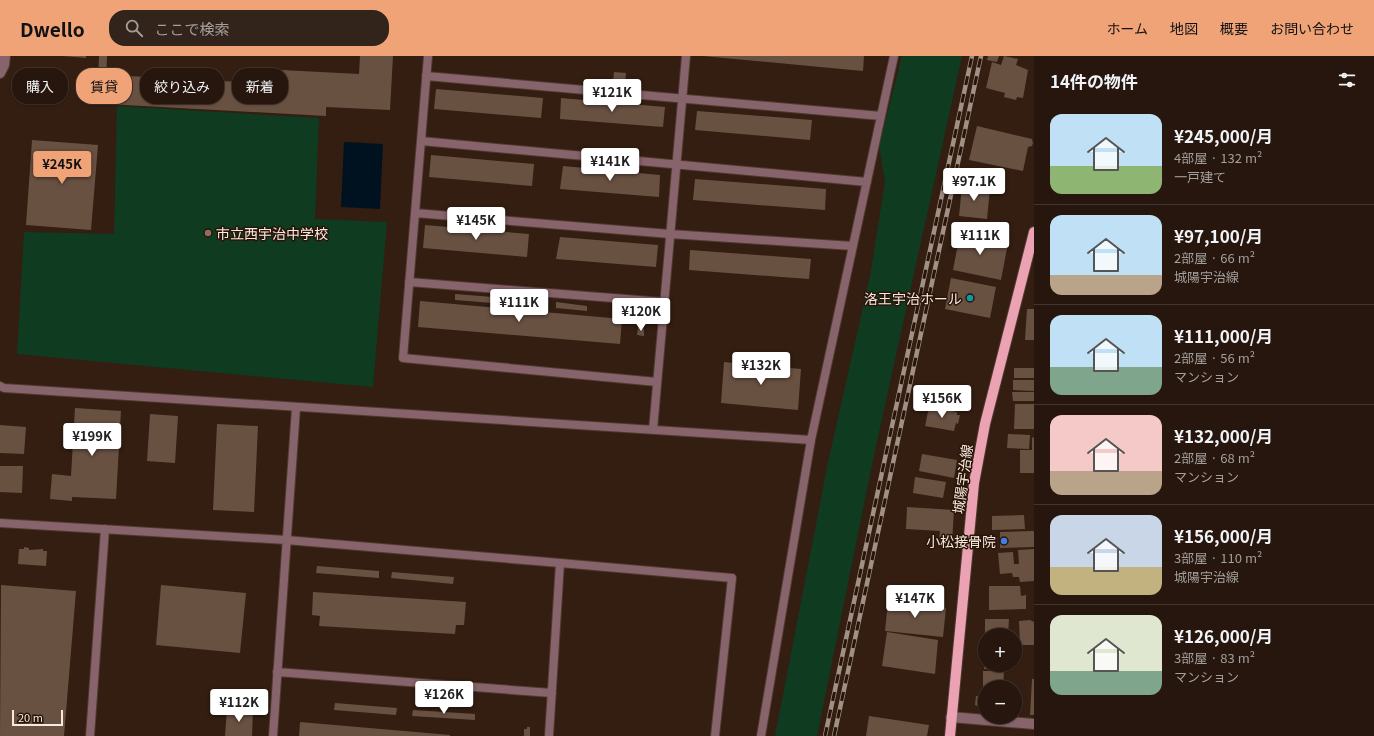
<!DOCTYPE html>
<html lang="ja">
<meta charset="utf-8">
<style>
body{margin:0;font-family:Georgia,"Noto Sans JP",serif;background:#32231b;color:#f1f3f6;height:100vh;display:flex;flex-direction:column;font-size:15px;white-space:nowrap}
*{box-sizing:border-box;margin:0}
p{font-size:13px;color:#a49f9d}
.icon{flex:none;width:22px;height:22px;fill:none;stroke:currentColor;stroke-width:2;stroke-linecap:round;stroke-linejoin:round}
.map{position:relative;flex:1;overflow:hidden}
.panel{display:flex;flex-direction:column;background:#26160d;width:340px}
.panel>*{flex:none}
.guide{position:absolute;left:12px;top:12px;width:380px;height:36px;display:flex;gap:8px}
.controls{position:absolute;left:978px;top:572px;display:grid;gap:8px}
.controls a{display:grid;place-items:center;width:44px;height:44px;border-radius:50%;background:#26160d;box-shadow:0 1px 3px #0004,0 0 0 1px #42352e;font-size:20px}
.scale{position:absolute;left:12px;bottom:10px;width:51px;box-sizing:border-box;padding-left:4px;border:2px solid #f8e9e0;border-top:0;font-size:11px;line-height:14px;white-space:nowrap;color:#f8e9e0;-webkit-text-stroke:3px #291508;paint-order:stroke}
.price{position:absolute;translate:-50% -34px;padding:0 9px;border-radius:4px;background:#fff;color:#222;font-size:13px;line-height:26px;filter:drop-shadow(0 1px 2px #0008)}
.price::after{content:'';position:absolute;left:50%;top:24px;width:12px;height:9px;margin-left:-6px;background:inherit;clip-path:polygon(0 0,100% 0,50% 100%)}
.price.active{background:#efa377;color:#111}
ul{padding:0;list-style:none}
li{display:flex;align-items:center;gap:12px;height:100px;padding:0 16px}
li+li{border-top:1px solid #42352e}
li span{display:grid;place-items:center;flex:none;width:112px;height:80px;border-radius:12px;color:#555}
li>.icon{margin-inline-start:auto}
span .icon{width:48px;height:48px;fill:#fffc;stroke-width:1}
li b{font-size:17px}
h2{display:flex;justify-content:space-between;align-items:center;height:48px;padding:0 16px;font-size:17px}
.chip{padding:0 14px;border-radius:16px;background:#26160d;box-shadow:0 1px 3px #0004,0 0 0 1px #42352e;font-size:14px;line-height:36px}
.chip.active{background:#efa377;color:#111}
header{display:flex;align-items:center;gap:24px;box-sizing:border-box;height:56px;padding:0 20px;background:#efa377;color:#111}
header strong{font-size:19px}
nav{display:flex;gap:22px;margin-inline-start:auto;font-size:14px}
.search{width:280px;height:36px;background:#32231b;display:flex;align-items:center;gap:10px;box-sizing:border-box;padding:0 14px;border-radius:16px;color:#a49f9d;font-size:15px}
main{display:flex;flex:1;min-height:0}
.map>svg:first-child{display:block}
.green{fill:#0f3b20}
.water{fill:#001220}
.building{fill:#695142}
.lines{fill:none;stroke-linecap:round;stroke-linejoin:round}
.lane-casing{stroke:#4f3a2e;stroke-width:10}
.street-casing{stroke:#4f3a2e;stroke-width:12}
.primary-casing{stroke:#4f3a2e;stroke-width:12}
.lane{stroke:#87636b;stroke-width:8}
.street{stroke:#87636b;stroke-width:10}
.primary{stroke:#eba2b2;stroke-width:10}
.rail-casing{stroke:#a19085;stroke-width:4.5}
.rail{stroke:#291508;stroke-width:3;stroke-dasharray:9;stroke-linecap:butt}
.education-dot{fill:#8d6e63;stroke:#291508;stroke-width:1.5}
.culture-dot{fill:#0f9aa8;stroke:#291508;stroke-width:1.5}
.shop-dot{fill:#3f7fe0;stroke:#291508;stroke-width:1.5}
.labels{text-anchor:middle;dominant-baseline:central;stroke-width:3;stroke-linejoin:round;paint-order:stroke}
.poi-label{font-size:14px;fill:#f8e9e0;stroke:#291508;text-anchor:end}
.street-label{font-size:14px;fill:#f8e9e0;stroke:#291508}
</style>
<header>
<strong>Dwello</strong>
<div class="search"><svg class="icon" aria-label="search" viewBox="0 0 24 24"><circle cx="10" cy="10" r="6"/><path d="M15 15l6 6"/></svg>ここで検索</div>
<nav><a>ホーム</a><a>地図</a><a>概要</a><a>お問い合わせ</a></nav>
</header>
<main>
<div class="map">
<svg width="1034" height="680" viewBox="0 0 1034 680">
<rect width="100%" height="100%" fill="#331e11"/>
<!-- green -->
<path class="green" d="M902,0H962L874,399L817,680H775L828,406L870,220L885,126L879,90Z
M117,50L319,62L315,163L387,166L373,331L17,298L24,176L114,178Z"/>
<!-- water -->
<path class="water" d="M344,86L383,88L380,153L341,151Z"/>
<!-- building -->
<path class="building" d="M63,0H86V2Z
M99,0H107L106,27H98Z
M360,0H393L390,54L326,51V60L107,48L109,19L282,28V14L359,18Z
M703,0H864L863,15Z
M988,0H999L997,6L987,4Z
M1004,0L1018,3L1016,9L1028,14L1023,42L1017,41L1016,44L1004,41L1005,37L986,32L992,6L1001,9Z
M614,16L626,17L625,27L613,26Z
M436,33L543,42L541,62L434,53Z
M561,42L665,51L663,71L560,63Z
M697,55L812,64L810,84L695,74Z
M977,70L1032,83L1033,87L1032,90L1028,91L1023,115L969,104Z
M32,84L98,89L91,174L26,169Z
M431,99L534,108L532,130L429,121Z
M563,110L660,119L659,141L560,133Z
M695,123L826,133L825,154L693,144Z
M962,130L990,133L987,163L959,160Z
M425,169L529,178L527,201L423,192Z
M960,177L1008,187L1001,224L953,214Z
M560,181L658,189L656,211L556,203Z
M690,194L811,203L809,223L689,214Z
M951,222L996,231L990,262L945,253Z
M455,238L493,241L492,247L455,244Z
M508,242L539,245V251L507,248Z
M420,245L622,263L620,288L418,271Z
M556,246L587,250V255L556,252Z
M1027,253H1034V284H1025Z
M638,272L644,273V280L637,279Z
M724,306L801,313L798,354L721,347Z
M1014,312H1034V322H1014Z
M1013,324H1034V335L1013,334Z
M1012,336H1034V345H1013Z
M1015,348H1034V373H1014Z
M929,351L957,356V359H960L958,368L956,367L954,375L925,370Z
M75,352L121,355L116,443L72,441V445L50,443L52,418L71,420Z
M150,358L178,360L175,407L147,405Z
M217,368L258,370L254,456L213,454Z
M0,369L26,371L24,398L0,397Z
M1008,378L1030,379L1029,393L1007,392Z
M1034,381V417H1020V394H1032V382Z
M922,398L957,404L954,422L919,415Z
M0,410H23L22,437L0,436Z
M915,421L946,426L943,442L913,437Z
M907,451L954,454L952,486L939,485L940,475L906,473Z
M1024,459L1025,473L992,474V460Z
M1034,475V491L1000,492V476Z
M24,491L29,492V494L43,493V495H47L46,510L18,508L19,493H24Z
M1034,493V525L1020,526L1019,521H1013L1012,517L1000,518L998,497L1013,496L1014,508H1019L1018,494Z
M317,510L379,515V522L316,517Z
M392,516L454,521L453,528L391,522Z
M1,529L76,535L64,680H0Z
M161,529L246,537L240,597L156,589Z
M989,530H1020L1021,540L1026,539V553L989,554Z
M313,536L466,546L464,569H456L455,578L319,570L320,560L312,559Z
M888,545L946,552L943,581L885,575Z
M985,563H1009L1008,579H985Z
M1030,564L1034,566V589H1020L1019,565Z
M887,576L938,584L935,618L882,610Z
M984,609H1005V614L984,613Z
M983,615H1004L1003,631H985V639H983Z
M1032,623H1034V659H1030Z
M976,640H985V653L975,649Z
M335,647L397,652L396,659L334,654Z
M227,652L253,654L252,680H225Z
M413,654L475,658V664L412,660Z
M869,660L929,669L927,680H866Z
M300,666L450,679V680H299Z
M527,671H530V680H524V673H527Z"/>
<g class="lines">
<defs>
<path id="lane" d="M428,0L403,302L657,326
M426,20L881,60
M421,85L867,126
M415,157L670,178L853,190
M409,226L664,246
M0,330L4,332L811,384
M653,374L686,0
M0,467L286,484L560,507L549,680
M560,507L732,522L715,680
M277,616L552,637
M90,680L105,473
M273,680L296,352
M761,680L811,384L894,0"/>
<path id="street" d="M0,17L4,9L5,0
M951,661L1034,668"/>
<path id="primary" d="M950,680L974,427L985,368L1034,176"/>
</defs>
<!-- lane casing -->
<use href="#lane" class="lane-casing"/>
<!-- street casing -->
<use href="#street" class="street-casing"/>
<!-- primary casing -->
<use href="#primary" class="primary-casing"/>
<!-- lane -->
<use href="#lane" class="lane"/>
<!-- street -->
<use href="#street" class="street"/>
<!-- primary -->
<use href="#primary" class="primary"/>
<defs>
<path id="rail" d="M825,680L972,0
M834,680L981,0"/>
</defs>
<!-- rail casing -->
<use href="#rail" class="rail-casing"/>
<!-- rail -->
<use href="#rail" class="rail"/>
</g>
<!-- markers -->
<circle class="education-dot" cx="208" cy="177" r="4"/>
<circle class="culture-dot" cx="970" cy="242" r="4"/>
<circle class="shop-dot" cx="1004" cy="485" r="4"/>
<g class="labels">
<!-- poi labels -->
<g class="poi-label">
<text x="216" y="177" text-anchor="start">市立西宇治中学校</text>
<text x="962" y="242">洛王宇治ホール</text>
<text x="996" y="485">小松接骨院</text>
</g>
<!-- street labels -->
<g class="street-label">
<text transform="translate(962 423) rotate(-82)">城陽宇治線</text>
</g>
</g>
</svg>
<div class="controls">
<a>+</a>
<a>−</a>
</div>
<div class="scale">20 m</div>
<b class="price" style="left:612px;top:57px">¥121K</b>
<b class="price" style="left:610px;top:126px">¥141K</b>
<b class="price active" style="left:62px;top:129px">¥245K</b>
<b class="price" style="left:974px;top:146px">¥97.1K</b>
<b class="price" style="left:476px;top:185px">¥145K</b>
<b class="price" style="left:980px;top:200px">¥111K</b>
<b class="price" style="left:519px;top:267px">¥111K</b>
<b class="price" style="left:641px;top:276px">¥120K</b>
<b class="price" style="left:761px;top:330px">¥132K</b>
<b class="price" style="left:942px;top:363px">¥156K</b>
<b class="price" style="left:92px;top:401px">¥199K</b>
<b class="price" style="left:915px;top:563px">¥147K</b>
<b class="price" style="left:444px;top:659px">¥126K</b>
<b class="price" style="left:239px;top:667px">¥112K</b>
<div class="guide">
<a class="chip">購入</a>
<a class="chip active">賃貸</a>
<a class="chip">絞り込み</a>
<a class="chip">新着</a>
</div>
</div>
<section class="panel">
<h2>14件の物件<svg class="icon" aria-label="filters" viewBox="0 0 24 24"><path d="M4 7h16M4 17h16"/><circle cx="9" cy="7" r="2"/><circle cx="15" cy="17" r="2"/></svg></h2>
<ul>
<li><span style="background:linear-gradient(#bfe0f5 65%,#8fb573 0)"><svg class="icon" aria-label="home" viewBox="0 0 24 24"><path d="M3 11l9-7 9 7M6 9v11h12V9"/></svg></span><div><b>¥245,000/月</b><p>4部屋 · 132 m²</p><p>一戸建て</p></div></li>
<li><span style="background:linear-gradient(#bfe0f5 75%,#b9a48a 0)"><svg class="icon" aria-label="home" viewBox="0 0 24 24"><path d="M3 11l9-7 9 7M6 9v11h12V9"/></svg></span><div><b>¥97,100/月</b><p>2部屋 · 66 m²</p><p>城陽宇治線</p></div></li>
<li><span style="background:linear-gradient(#bfe0f5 65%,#7fa58c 0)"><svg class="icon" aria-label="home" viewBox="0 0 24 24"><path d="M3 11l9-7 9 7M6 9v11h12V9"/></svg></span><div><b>¥111,000/月</b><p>2部屋 · 56 m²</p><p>マンション</p></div></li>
<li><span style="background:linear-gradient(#f6c9c9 70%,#b9a48a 0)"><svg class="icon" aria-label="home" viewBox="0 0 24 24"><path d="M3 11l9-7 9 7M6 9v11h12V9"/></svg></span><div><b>¥132,000/月</b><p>2部屋 · 68 m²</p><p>マンション</p></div></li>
<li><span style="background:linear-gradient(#c9d6e8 65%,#c2b280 0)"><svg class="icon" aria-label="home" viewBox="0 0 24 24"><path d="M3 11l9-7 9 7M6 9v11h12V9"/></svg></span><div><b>¥156,000/月</b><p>3部屋 · 110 m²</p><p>城陽宇治線</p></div></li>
<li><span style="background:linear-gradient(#dfe7d0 70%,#7fa58c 0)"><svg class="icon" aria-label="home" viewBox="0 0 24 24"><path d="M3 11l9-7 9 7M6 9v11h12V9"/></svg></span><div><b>¥126,000/月</b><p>3部屋 · 83 m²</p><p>マンション</p></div></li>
</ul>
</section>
</main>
